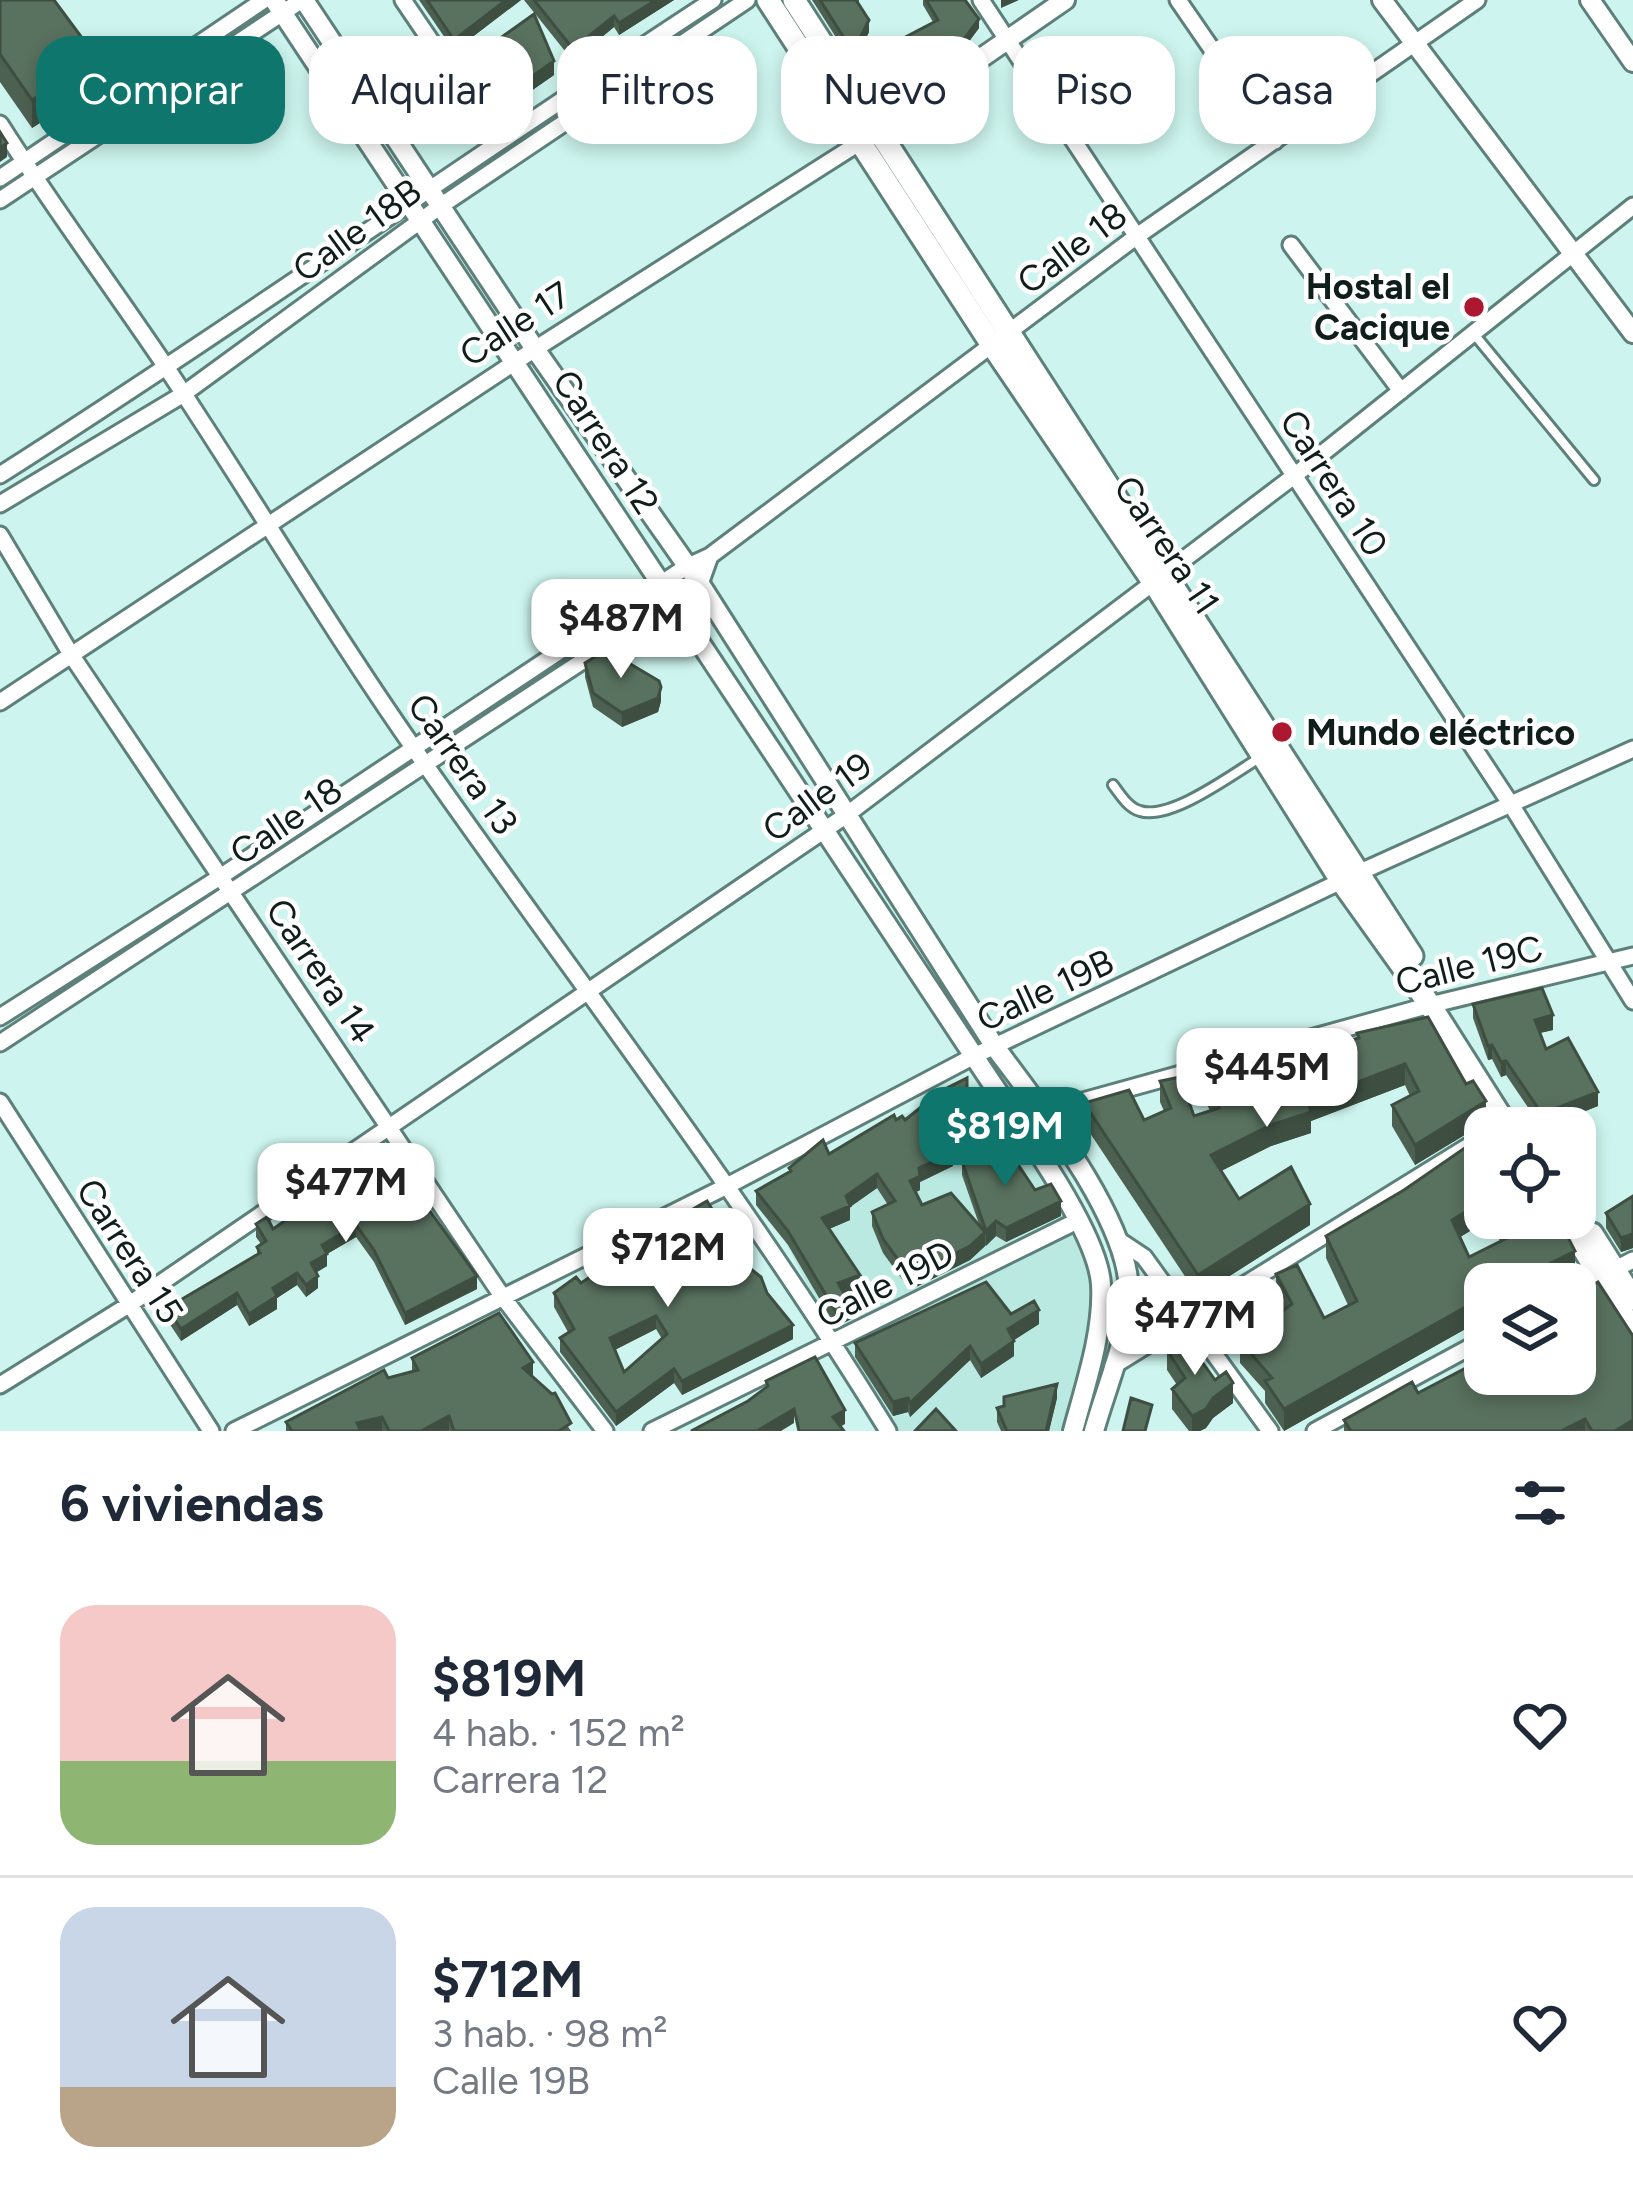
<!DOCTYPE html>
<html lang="es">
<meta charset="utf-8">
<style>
body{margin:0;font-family:Figtree,sans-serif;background:#f6f6f7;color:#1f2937;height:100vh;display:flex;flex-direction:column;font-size:45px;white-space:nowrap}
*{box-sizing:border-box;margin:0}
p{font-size:39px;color:#747a83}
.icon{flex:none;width:66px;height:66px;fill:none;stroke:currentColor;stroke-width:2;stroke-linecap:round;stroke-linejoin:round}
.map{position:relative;height:1431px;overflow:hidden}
.side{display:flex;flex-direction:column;background:#fff;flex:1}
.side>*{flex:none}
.top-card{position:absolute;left:36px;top:36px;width:1563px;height:108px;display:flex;gap:24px}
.buttons{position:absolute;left:1464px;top:1107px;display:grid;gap:24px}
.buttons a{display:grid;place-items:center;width:132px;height:132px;border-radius:24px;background:#fff;box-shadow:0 6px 18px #0003;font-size:60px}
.price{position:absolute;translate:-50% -102px;padding:0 27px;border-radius:24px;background:#fff;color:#222;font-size:39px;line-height:78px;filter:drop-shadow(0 3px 6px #0008)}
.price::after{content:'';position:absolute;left:50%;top:72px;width:36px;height:27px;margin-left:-18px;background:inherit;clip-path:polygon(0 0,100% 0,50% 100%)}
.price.current{background:#0f766e;color:#fff}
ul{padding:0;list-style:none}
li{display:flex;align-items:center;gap:36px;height:300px;padding:0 60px}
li+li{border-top:3px solid #e0e1e3}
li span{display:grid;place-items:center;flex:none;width:336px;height:240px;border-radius:36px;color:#555}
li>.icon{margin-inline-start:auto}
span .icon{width:144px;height:144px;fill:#fffc;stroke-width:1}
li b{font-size:51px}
h2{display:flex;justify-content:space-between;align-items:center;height:144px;padding:0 60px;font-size:51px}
.pill{padding:0 42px;border-radius:36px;background:#fff;box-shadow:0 6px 18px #0003;font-size:42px;line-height:108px}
.pill.current{background:#0f766e;color:#fff}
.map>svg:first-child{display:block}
.built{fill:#b9e9e1}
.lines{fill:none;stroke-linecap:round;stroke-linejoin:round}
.service-casing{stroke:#5d807b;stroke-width:14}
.minor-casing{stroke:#5d807b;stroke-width:21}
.tertiary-casing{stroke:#5d807b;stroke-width:24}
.secondary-casing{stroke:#5d807b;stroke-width:27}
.service{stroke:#fff;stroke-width:8}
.minor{stroke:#fff;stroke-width:15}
.tertiary{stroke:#fff;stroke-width:18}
.secondary{stroke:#fff;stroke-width:21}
.wall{fill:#4d6152;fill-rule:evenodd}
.shaded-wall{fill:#3e4f42}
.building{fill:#59715f;stroke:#3e4f42;stroke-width:3;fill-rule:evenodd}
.poi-dot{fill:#ad1831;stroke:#fff;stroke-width:4.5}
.labels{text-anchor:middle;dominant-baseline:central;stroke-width:9;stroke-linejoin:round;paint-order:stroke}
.street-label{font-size:36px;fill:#0f1d1b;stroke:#fff}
.poi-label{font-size:36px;font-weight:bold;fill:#0f1d1b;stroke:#fff;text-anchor:end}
</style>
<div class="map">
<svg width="1633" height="1431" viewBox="0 0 1633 1431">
<rect width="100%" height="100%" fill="#cdf4ee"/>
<!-- built -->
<path class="built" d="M998,1077L1068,1215L831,1333L758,1187L937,1098L942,1105Z
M1082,1223L1100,1290L1066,1431H886L824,1342Z"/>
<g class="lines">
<defs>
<path id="service" d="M1474,334L1594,480
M1113,785C1120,794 1128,808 1140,811C1171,821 1234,773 1261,757"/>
<path id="minor" d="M403,0L498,140
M981,0L1510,803L1633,1001
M1178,0L1275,141
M0,124C52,206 110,284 164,364C253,497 334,636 427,767C582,988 747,1201 888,1431
M0,178L264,0
M0,200L302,0
M1291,245L1401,391
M0,475C241,321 474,156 713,0
M0,504L182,395L442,205L747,0
M0,535L72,656L502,1296L605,1431
M0,702L535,349L862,141
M0,1017L220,877L686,567L710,556L1137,236L1477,0
M0,1043L700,584L710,556
M0,1102L211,1431
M1043,1112L1430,1005L1633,956
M1120,1241L1144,1257L1270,1431
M1575,1290L1633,1260
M1113,1366L1485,1136
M0,1385L127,1306L845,816L1294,476L1633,206
M234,1431L727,1186L974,1056L1358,873L1633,749
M652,1431L1079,1220
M1315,1431L1485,1339"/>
<path id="tertiary" d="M274,0L974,1056C1008,1110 1097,1226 1101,1284C1104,1331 1085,1386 1073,1431
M304,0L535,349L700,584L995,1047C1039,1106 1132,1223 1129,1296C1127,1341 1106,1388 1094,1431
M1382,0L1633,333
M1590,0L1633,62
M867,137L1065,0"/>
<path id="secondary" d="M768,0L992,345L1154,583L1342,882L1430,1005L1508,1128
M794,0L1412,956
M1565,1218L1633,1331
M1592,1234L1633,1299"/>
</defs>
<!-- service casing -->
<use href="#service" class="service-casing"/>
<!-- minor casing -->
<use href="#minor" class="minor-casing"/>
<!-- tertiary casing -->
<use href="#tertiary" class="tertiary-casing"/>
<!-- secondary casing -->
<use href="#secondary" class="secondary-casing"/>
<!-- service -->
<use href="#service" class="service"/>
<!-- minor -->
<use href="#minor" class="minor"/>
<!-- tertiary -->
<use href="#tertiary" class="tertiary"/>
<!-- secondary -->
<use href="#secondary" class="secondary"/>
</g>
<!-- wall -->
<path class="wall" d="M0,0L97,86L32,128L0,82Z
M419,0H521L454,51Z
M524,0H674L619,35L614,27L573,61Z
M812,0H859V5L869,32L853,64Z
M923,0H965L979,28L956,59L883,110L859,72V63L933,22L923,5Z
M481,52L554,75L498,114L481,66Z
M627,662L661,701L658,712L622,727L593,707L585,677V663Z
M1473,1004L1553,1030L1540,1033L1546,1049L1598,1106L1542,1128L1506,1075L1501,1077L1492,1059L1488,1060L1473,1018Z
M1357,1033L1486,1122L1415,1165L1392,1126V1105L1410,1096L1405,1085L1311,1121V1133L1271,1146L1221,1171L1239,1199L1310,1225L1198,1296L1084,1124V1103L1144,1120L1164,1111L1160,1102V1081L1194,1116L1210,1111L1203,1095V1074L1296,1054L1357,1039Z
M896,1120L967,1137L950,1148L953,1166L920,1182V1190L916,1192L922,1205L979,1224L962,1175V1161L980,1160L1035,1190L1061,1216L1006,1242L996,1236L970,1260L910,1290L883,1253L872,1226V1212L888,1205L877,1188L850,1207V1220L829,1229L860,1289L845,1294L851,1319L836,1327L788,1245L756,1205V1191L789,1172V1168L829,1154Z
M364,1166L477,1289L405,1325L374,1262L356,1237L327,1254V1266L316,1272L318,1288L306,1297L297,1285L277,1298V1309L249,1326L237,1305L181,1341L167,1320V1308L257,1255V1247L261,1244L256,1237V1224L273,1229Z
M1633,1196V1248L1621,1252L1606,1228V1213Z
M681,1216L747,1266L767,1293L793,1339L682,1395L674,1383L616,1426L560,1352V1338L568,1332L554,1307V1293L581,1283L646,1246L681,1223ZM656,1329L662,1339L624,1372L615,1350Z
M1485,1218H1558L1575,1273L1553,1284H1485V1318L1284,1431L1265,1403V1391L1240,1363V1341L1284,1310L1276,1296V1274L1324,1318L1348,1305L1326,1258V1236ZM1488,1220L1500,1241L1469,1257L1460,1237Z
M1011,1314L1039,1324L1014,1340V1356L981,1378L970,1360L910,1417L908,1412L893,1416L855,1357V1343Z
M1633,1336V1431H1344V1420L1418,1393Z
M1167,1350L1196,1354L1233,1403L1213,1418L1206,1428L1200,1431H1189L1172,1409V1389L1177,1385L1167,1370Z
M412,1358L533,1377L571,1431H286V1422L388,1378L412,1372Z
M1057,1398L1049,1431H1001L997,1422V1408Z"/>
<!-- shaded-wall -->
<path class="shaded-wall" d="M506,0H521L454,51V40Z
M656,0H674L619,35V23Z
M1001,0H1019L1001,8Z
M614,16V27L573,61V49Z
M979,19V28L956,59L883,110V100Z
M869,20V32L853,64V52Z
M97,58V86L32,128V100Z
M554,61V75L498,114V100Z
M7,143V157L0,162V148Z
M661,687V701L658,712L622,727V713Z
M1553,1015V1030L1535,1034V1020Z
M1492,1045V1059L1488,1060V1046Z
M1506,1061V1075L1501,1077V1062Z
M1405,1064V1085L1311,1121V1133L1271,1146L1211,1176V1155L1308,1101Z
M1598,1092V1106L1542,1128V1114Z
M1486,1101V1122L1415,1165V1145Z
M967,1123V1137L944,1153V1138Z
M953,1152V1166L920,1182V1190L910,1195V1181L919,1168Z
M877,1174V1188L850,1207V1220L822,1232V1218L846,1196Z
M1485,1200V1218H1488V1220L1452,1242V1220Z
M1061,1201V1216L1006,1242V1228Z
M1310,1204V1225L1198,1296V1275Z
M996,1221V1236L986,1246V1231Z
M356,1225V1237L327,1254V1266L311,1276V1263L322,1245Z
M985,1232V1246L970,1260L910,1290V1276Z
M1633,1234V1248L1621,1252V1238Z
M1575,1251V1273L1553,1284H1509Z
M297,1273V1285L277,1298V1309L249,1326V1314L273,1288Z
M860,1275V1289L838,1297V1283Z
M318,1276V1288L306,1297V1285Z
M477,1276V1289L405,1325V1313Z
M237,1293V1305L181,1341V1329Z
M1485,1296V1318L1284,1431V1409Z
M851,1305V1319L836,1327V1312Z
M1039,1310V1324L1008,1344V1329Z
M656,1316V1329L610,1352V1338Z
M793,1325V1339L682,1395V1381Z
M1014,1341V1356L981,1378V1364Z
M970,1346V1360L910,1417V1403Z
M533,1362V1376L523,1368Z
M674,1369V1383L616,1426V1412Z
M1233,1383V1403L1213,1418L1206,1428L1200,1431H1192V1416Z
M1057,1384V1398L1049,1431H1046Z
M908,1398V1412L893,1416V1402Z
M794,1409V1423L781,1431H757Z
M845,1410V1424L833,1431V1417Z
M449,1416V1430L447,1431H421Z
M382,1417V1431H357V1423Z
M1585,1419V1431H1561Z
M1633,1420V1431H1615Z"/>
<!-- building -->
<path class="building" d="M0,0H54L97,58L32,100L0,54Z
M427,0H506L454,40Z
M534,0H656L619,23L614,16L573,49Z
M820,0H856L869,20L853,52Z
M926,0H965L979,19L956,50L883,100L859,63L889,39L892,44L938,20Z
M534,14L554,61L498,100L481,52Z
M0,132L7,143L0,148Z
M613,646L620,649L627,662L659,681L661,687L658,698L622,713L593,693L585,663Z
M1542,988L1553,1015L1535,1020L1546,1049L1568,1038L1598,1092L1542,1114L1506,1061L1501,1062L1492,1045L1488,1046L1473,1004Z
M1428,1017L1466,1084L1473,1081L1486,1101L1415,1145L1392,1105L1419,1091L1405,1064L1308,1101L1311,1112L1271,1125L1211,1155L1239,1199L1291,1167L1310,1204L1198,1275L1084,1103L1129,1090L1144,1120L1171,1108L1160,1081L1180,1077L1194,1116L1219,1108L1203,1074L1295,1046L1296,1054L1359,1038L1357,1033Z
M967,1078V1123L944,1138L953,1152L919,1168L920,1176L910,1181L922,1205L951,1193L985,1232L970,1246L910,1276L883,1239L872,1212L895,1201L877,1174L846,1196L850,1206L822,1218L860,1275L838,1283L851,1305L836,1312L788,1231L756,1191L791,1171L789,1168L823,1140L829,1154L894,1115L896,1120L902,1116L905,1120L941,1091Z
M1504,1121L1509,1128H1494Z
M1485,1134V1200L1452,1220L1469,1257L1509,1237L1499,1218H1558L1575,1251L1509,1284H1485V1296L1284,1409L1265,1381L1272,1378L1240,1341L1292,1304L1276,1274L1297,1265L1324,1318L1357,1301L1326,1236L1404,1190Z
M1003,1142L1035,1190L1051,1184L1061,1201L1006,1228L996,1221L986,1231L962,1161L977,1155L980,1160Z
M384,1148L477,1276L405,1313L374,1250L356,1225L322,1245L327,1254L311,1263L318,1276L306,1285L297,1273L273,1288L277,1296L249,1314L237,1293L181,1329L167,1308L260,1253L257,1247L266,1241L256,1224L267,1217L273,1229L364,1166Z
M1633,1196V1234L1621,1238L1606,1213Z
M707,1201L747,1266L761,1277L767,1293L793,1325L682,1381L674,1369L616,1412L560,1338L574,1329L554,1293L576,1277L581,1283L643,1242L646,1246L683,1221L681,1216ZM656,1316L667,1334L624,1372L610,1338Z
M986,1282L1011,1314L1034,1301L1039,1310L1008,1329L1014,1341L981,1364L970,1346L910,1403L908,1398L893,1402L855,1343Z
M1598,1282L1633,1336V1420L1615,1431H1592L1585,1419L1561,1431H1351L1344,1420L1412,1382L1418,1393L1485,1358V1374H1575V1295Z
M499,1313L533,1362L523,1368L552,1394L555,1393L571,1423L559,1431H454L449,1416L421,1431H389L382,1417L357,1423L361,1431H292L286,1422L384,1370L388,1378L418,1370L412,1358Z
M1188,1335L1196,1345L1193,1349L1215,1380L1226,1372L1233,1383L1213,1398L1206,1409L1192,1416L1172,1389L1185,1378L1167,1350Z
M815,1357L845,1410L833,1417L844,1431H799L794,1409L757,1431H691L748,1401L768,1386L766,1381Z
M1057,1384L1046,1431H1007L997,1408L1004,1406V1397Z
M1131,1398L1152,1405L1145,1431H1123Z
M936,1409L956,1431H915Z"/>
<!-- markers -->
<g class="poi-dot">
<circle cx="1474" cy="307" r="12"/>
<circle cx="1282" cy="732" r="12"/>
</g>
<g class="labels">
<!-- street labels -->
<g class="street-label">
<text transform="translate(357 230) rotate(-36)">Calle 18B</text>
<text transform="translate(1072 248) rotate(-37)">Calle 18</text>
<text transform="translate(515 324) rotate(-33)">Calle 17</text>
<text transform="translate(606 442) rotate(57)">Carrera 12</text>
<text transform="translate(1334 483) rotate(57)">Carrera 10</text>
<text transform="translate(1167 545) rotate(56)">Carrera 11</text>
<text transform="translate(463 764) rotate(55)">Carrera 13</text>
<text transform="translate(817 797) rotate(-36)">Calle 19</text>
<text transform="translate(286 821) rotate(-34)">Calle 18</text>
<text transform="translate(1469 965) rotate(-14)">Calle 19C</text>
<text transform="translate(321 971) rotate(56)">Carrera 14</text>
<text transform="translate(1045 990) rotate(-25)">Calle 19B</text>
<text transform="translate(130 1251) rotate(57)">Carrera 15</text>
<text transform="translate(885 1284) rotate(-27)">Calle 19D</text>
</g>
<!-- poi labels -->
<g class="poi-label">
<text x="1450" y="286">Hostal el<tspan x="1450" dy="41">Cacique</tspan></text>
<text x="1306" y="732" text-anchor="start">Mundo eléctrico</text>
</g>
</g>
</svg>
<div class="buttons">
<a><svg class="icon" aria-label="locate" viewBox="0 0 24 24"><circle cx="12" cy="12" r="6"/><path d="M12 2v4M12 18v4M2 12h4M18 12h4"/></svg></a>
<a><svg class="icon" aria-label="layers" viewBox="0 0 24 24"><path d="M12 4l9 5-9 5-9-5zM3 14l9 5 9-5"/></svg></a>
</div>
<b class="price" style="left:621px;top:681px">$487M</b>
<b class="price" style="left:1267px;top:1130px">$445M</b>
<b class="price current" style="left:1005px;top:1189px">$819M</b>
<b class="price" style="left:346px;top:1245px">$477M</b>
<b class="price" style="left:668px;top:1310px">$712M</b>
<b class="price" style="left:1195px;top:1378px">$477M</b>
<div class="top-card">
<a class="pill current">Comprar</a>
<a class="pill">Alquilar</a>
<a class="pill">Filtros</a>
<a class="pill">Nuevo</a>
<a class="pill">Piso</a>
<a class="pill">Casa</a>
</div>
</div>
<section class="side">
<h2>6 viviendas<svg class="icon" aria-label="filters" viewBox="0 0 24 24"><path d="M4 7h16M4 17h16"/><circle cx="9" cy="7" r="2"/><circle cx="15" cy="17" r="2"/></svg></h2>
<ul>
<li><span style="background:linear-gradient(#f6c9c9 65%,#8fb573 0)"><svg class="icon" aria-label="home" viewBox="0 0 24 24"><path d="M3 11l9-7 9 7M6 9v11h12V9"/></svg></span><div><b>$819M</b><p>4 hab. · 152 m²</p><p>Carrera 12</p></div><svg class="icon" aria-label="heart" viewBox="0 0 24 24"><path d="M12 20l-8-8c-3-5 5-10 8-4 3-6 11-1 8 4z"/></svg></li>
<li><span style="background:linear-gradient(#c9d6e8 75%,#b9a48a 0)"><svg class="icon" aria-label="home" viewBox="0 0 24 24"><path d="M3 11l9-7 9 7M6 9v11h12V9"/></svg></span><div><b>$712M</b><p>3 hab. · 98 m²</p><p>Calle 19B</p></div><svg class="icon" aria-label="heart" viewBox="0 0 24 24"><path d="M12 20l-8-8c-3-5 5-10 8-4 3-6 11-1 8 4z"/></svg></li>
</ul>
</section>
